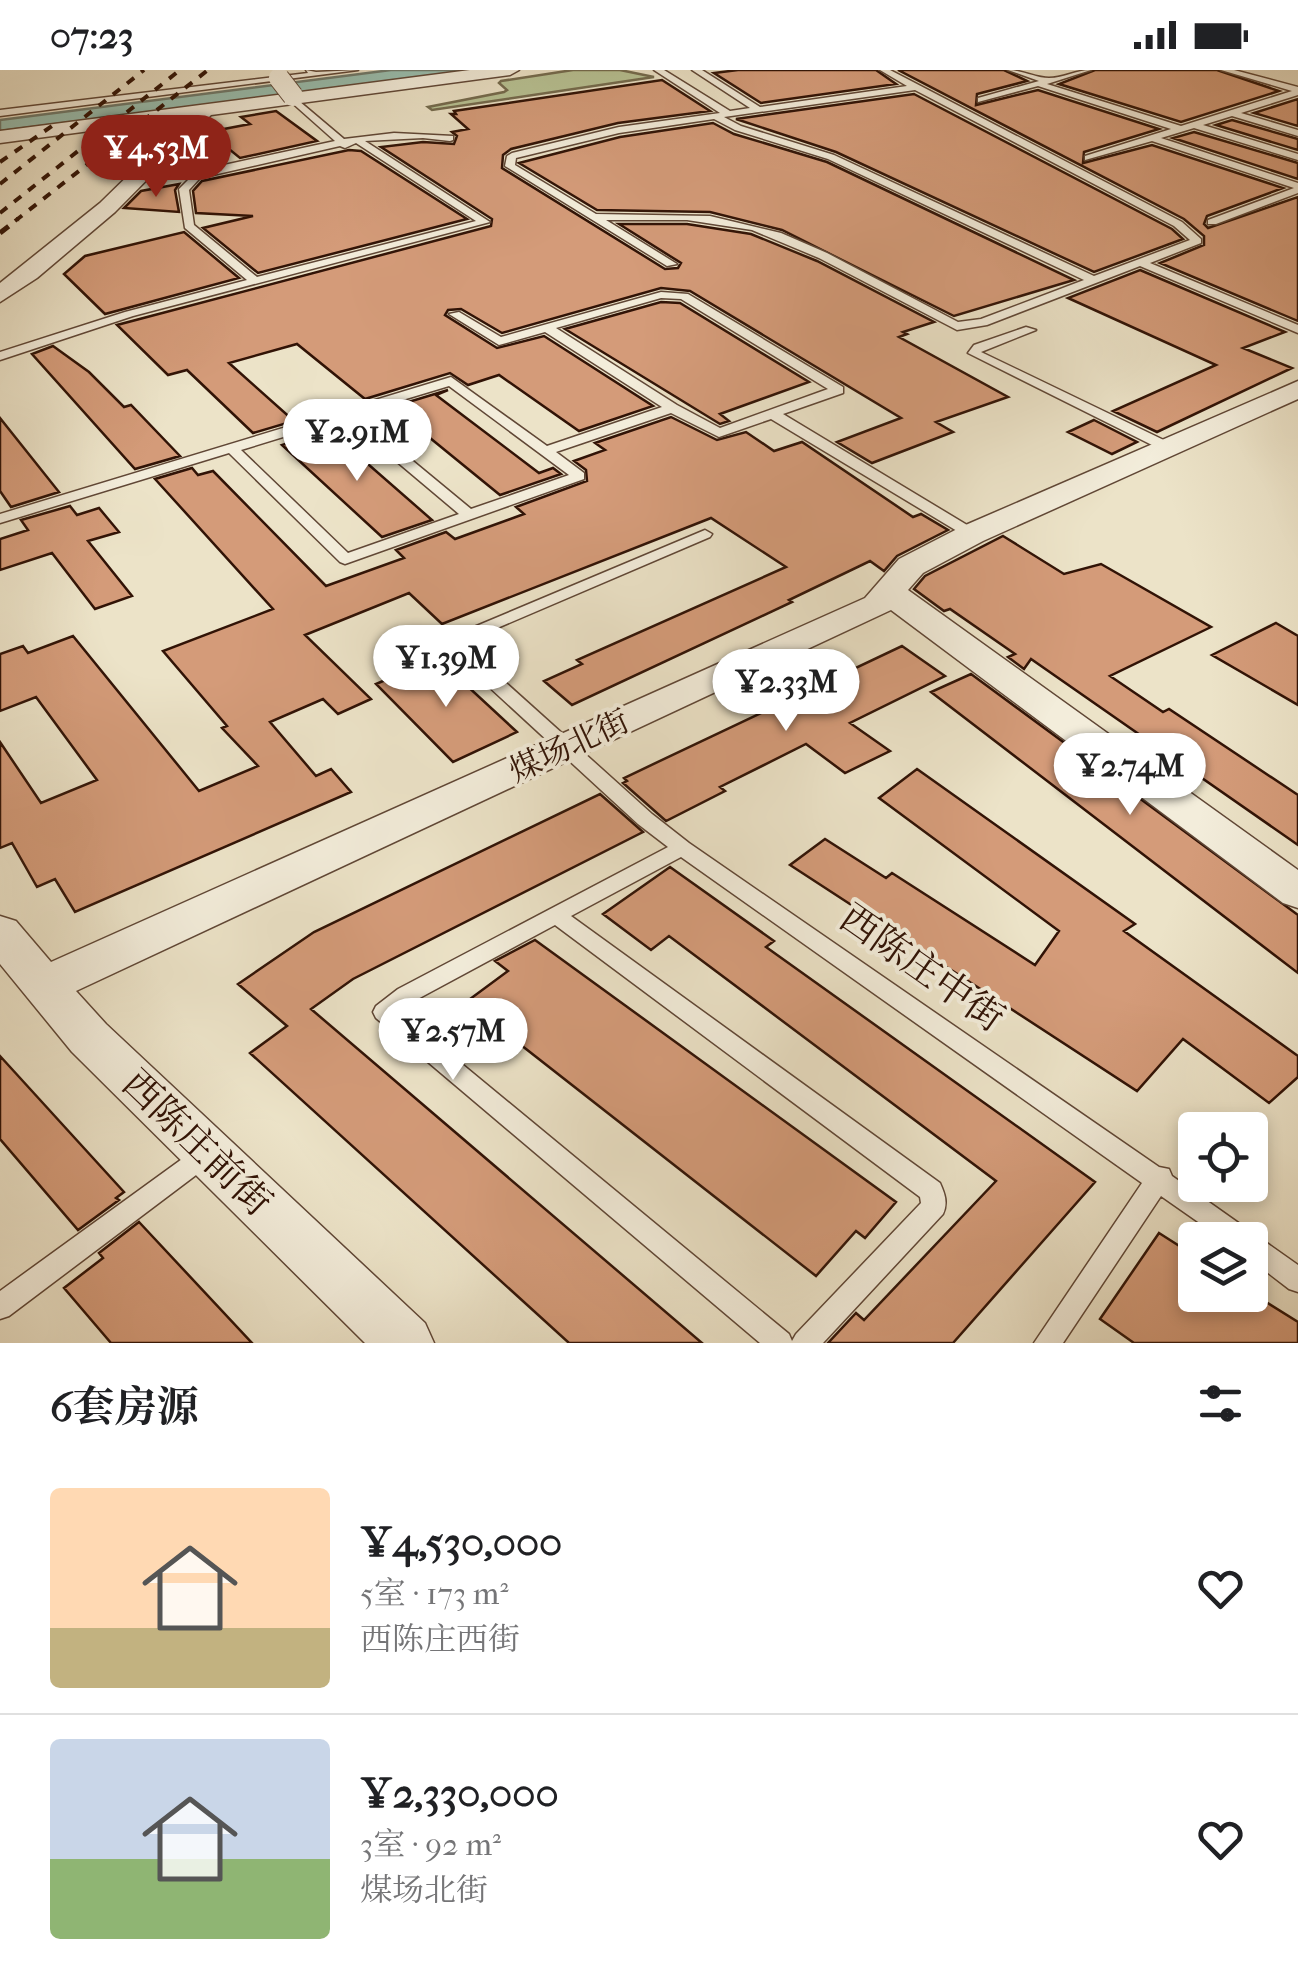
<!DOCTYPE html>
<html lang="zh">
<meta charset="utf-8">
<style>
body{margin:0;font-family:"IM FELL French Canon","Noto Serif SC",serif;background:#f2f2f2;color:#202124;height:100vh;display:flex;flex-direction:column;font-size:38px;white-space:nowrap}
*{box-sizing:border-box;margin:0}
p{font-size:32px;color:#757577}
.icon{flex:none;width:55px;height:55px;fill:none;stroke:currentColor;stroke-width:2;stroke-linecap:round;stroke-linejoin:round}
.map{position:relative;height:1273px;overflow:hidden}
.drawer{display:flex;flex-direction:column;background:#fff;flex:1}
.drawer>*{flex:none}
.controls{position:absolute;left:1178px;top:1042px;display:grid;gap:20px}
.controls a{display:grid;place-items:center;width:90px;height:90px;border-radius:10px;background:#fff;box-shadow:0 5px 15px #0003;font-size:50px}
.price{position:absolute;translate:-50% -85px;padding:0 22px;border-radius:35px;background:#fff;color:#222;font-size:32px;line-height:65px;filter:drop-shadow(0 2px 5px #0008)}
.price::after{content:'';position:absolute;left:50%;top:60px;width:30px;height:22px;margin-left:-15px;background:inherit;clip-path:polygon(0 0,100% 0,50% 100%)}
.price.current{background:#8f2418;color:#fff}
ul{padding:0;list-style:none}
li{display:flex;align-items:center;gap:30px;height:250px;padding:0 50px}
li+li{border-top:2px solid #e0e0e0}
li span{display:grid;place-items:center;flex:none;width:280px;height:200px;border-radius:10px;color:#555}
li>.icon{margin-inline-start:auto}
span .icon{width:120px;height:120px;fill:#fffc;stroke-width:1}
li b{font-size:42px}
h2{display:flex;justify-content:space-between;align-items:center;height:120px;padding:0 50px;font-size:42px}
.status{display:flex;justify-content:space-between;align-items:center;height:70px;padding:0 50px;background:#fff;direction:ltr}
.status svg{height:28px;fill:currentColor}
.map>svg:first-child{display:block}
.green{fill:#b8c395;stroke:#746b4e;stroke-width:2.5}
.water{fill:#99bfb0;stroke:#6f7a6c;stroke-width:2.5}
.building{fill:#d49b79;stroke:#311306;stroke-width:2.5}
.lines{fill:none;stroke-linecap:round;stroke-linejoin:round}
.service-casing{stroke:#604736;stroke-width:3}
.minor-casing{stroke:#604736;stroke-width:3}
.service{fill:#f3eddb;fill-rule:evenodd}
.minor{fill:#f3eddb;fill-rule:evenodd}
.rail-far1{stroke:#311306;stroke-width:4;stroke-dasharray:9 9;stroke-linecap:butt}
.rail{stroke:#311306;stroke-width:5;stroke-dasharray:11 11;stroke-linecap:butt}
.minor-bridge-casing{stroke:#604736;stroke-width:22;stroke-linecap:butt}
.minor-bridge{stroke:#f3eddb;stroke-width:20}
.labels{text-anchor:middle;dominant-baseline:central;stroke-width:8;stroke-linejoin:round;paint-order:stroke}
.street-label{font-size:32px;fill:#311306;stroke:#f3eddb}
.near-street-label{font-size:38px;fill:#311306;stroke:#f3eddb}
</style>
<div class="status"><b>07:23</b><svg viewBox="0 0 49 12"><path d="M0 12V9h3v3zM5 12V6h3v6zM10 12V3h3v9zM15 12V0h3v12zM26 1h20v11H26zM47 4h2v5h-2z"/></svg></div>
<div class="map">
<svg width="1298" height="1273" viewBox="0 0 1298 1273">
<rect width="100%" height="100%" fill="#ece3c8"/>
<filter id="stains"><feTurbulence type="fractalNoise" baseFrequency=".002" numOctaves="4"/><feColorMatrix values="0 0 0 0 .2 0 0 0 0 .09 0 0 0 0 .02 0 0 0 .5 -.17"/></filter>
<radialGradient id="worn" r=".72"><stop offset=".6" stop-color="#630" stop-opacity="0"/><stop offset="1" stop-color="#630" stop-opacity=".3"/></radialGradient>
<!-- green -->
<path class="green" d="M573,0H620L654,7L432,40L428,37L504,22L507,20L499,13L501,11Z"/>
<!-- water -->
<path class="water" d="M391,0H479L0,61V50Z"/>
<!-- building -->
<path class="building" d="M738,0H876L896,14L761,33L714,3Z
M898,0H1004L1027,11L977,24L976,35L1038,20L1159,59L1084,82L1083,93L1152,75L1283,118L1207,146L1204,154L1208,158L1298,127V251L1160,193L1204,175V166L1184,149Z
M1095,0H1217L1279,21L1181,52L1059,14Z
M662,10L710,41L618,53L511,79L503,85L502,98L665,199L678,198L681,193L619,154H687L751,164L817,191L934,252L903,262L907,264L899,267L1008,327L936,352L953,362L872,393L837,372L901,348L690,221L661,218L502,263L461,239L448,240L445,245L497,278L544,266L653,336L579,361L499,305L468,315L450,303L365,329L297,274L229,293L294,351L253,363L187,300L168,305L117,255L491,156L492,149L381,77L423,72L454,74L457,66L452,62L468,59L451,44H456L454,41Z
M914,24L1172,159L1183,169L1094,202L836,82L736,49Z
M1298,29V56L1254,43Z
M276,41L317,71L240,88L208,62L250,54L241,47Z
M1232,50L1298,69V80L1216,55Z
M713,53L734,64L827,92L1074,210L954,246L782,160L710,142L597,140L519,93L620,67Z
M1194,62L1298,93V109L1173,68Z
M349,80L361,81L467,149L258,203L203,158L253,146L196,143L193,121L202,111Z
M179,114L175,120L179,142L124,138L141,121Z
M184,162L239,208L105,244L64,204L85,186Z
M1140,200L1285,262L1243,278L1292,298L1157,362L1113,341L1216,295L1068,228Z
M661,232L680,233L809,312L720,344L729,351L720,354L565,259Z
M53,276L89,302L124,337L131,335L180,386L135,399L32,284Z
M448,320L436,325L539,403L553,398L561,404L500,425L392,337Z
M671,347L717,370L746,362L774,381L802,372L913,447L921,444L948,460L897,486L884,501L870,491L789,530L792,532L572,635L544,611L582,594L577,590L786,497L711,448L442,554L409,523L305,565L371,629L338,644L323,629L270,652L316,706L331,699L351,722L75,842L55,809L37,817L12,773L0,778V672L41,733L97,710L36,627L0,641V584L23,576L28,583L73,566L199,721L258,696L222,658L227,656L163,581L273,539L155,409L192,398L198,405L213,401L326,516L404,488L396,480L446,462L455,469L524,444L516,437L587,411L586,400L574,391L605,380L595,373Z
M0,348L59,422L11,437L0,421Z
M1094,350L1137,372L1112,384L1068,362Z
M329,360L432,450L382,467L282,375Z
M70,436L77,445L99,438L119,462L88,471L132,526L95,539L52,483L0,500V469L28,460L21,450Z
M1003,466L1064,504L1101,494L1211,557L1110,606L1163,642L1169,639L1298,725V775L1031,589L1024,599L1008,587L1015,584L950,539L944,541L914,519L925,506Z
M1276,553L1298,566V635L1212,585Z
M902,576L945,606L850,653L890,681L845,703L806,674L720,717L725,721L666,751L623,713L627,711L624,708Z
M437,588L517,662L453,692L376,614Z
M971,604L1298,845V903L931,622Z
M917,699L1135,854L1124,861L1298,986V1007L1269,1033L1183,969L1137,1021L790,795L825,769L886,808L892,803L1035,895L1059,861L879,728Z
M600,724L643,762L353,909L311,939L702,1273H569L250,983L287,956L238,914L314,862Z
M670,797L774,871L766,877L1095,1112L953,1273H828L856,1243L864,1250L996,1111L669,866L651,880L603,844Z
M535,870L896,1132L865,1168L856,1161L816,1206L466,932L508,901L495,891Z
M0,986L124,1122L116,1128L119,1130L78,1160L0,1069Z
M139,1152L252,1273H111L64,1218L103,1188L99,1183Z
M1159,1163L1195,1186V1225H1255L1298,1252V1273H1134L1100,1249Z"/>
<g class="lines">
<defs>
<path id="service" d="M306,0L316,2L358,0L0,46V40L308,3Z
M654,0H664L730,41L750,38L692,0H702L760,37L907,16L880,0H890L1182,152L1201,169V173L1150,193L1298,255V263L1140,196L987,255L957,260L819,188L752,160L687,150H606L677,194L667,196L505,96L507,86L512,83L619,57L720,43ZM915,20L1174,156L1190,170L1094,206L834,85L741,56L724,47ZM714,49L735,60L828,89L1084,210L981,249L958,252L827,183L781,163L710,146L596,144L515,95L516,88L619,63Z
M1008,0C1022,0 1036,8 1049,8C1064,8 1076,0 1091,0L1047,14L1181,56L1292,21L1221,0H1234L1298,17V25L1241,43L1298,60V66L1232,46L1203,55L1298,84V90L1194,58L1161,68L1298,113V123L1216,154H1208V150L1294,118L1152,71L1085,90V86L1171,59L1038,16L978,32V28L1039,11Z
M293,26L344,69L394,63L453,66V70L450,71L423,68L365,71L490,152L133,246L0,290V282L125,242L247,210L185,158L179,119L194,104L215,97L335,71L290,31ZM356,73L476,151L257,207L194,155L189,120L200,108L340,76L345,78Z
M661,222L688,224L843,317V323L783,344L977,461L979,464L977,467H967L771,349L719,367L671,343L556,382L584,403V409L345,494L340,492L229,383L0,453V444L451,307L547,376L662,337L545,262L499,275L449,244L459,242L501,267ZM661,228L681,229L828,319L720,358L677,335L556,258ZM449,316L569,405L471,439L356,344ZM345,348L459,444L348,483L241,380Z
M1026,257L1036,260L981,282L1172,374V380H1162L968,283L974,275Z
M705,460L712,464L710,467L467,571L465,576L652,744L689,773L1159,1097L1169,1099L1172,1106L1298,1195V1222L1289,1219L1250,1189V1170H1224L1161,1126L1063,1273H1034L1142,1113L681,787L571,846L940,1113C945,1124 948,1133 943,1144L823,1273H760L376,948L373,942L376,936L398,919L668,777L638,754L450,581L448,577L455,565ZM555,855L920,1127L921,1133L796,1264L792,1271L789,1264L399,942L414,931Z
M208,1073L216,1076L220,1083L216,1090L9,1246L0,1249V1221L200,1076Z"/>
<path id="minor" d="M470,0H519L510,5L211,45L115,142L37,208L0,232V213L100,133L187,48L0,73V61Z
M1298,311V329L983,471L923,503L908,520L1298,800V838L1283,833L891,540L76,921L106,954L425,1253L434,1273H365L72,982L0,894V846L16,851L51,892L865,528L899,489L961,457Z"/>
</defs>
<!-- service casing -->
<use href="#service" class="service-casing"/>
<!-- minor casing -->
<use href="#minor" class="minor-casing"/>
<!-- service -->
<use href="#service" class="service"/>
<!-- minor -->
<use href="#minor" class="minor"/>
<!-- rail-far1 -->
<path class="rail-far1" d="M0,92L52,56
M0,114L144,0
M0,143L180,0
M15,151L208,0"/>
<!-- rail -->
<path class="rail" d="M0,163L18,149"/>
<defs>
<path id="minor-bridge" d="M279,8L293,26"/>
</defs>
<!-- minor-bridge casing -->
<use href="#minor-bridge" class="minor-bridge-casing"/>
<!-- minor-bridge -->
<use href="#minor-bridge" class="minor-bridge"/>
</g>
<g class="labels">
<!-- street labels -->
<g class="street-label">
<text transform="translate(569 676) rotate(-25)">煤场北街</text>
</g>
<!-- near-street labels -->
<g class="near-street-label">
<text transform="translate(922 898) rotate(35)">西陈庄中街</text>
<text transform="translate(197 1073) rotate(44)">西陈庄前街</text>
</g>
</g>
<rect width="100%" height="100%" filter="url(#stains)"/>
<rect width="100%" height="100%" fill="url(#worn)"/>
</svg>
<div class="controls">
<a><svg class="icon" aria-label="locate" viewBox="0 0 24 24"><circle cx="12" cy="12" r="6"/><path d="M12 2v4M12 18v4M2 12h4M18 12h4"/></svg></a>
<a><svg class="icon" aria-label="layers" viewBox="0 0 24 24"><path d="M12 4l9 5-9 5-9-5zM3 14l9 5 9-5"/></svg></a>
</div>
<b class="price current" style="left:156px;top:130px">¥4.53M</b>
<b class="price" style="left:357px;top:414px">¥2.91M</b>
<b class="price" style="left:446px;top:640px">¥1.39M</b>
<b class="price" style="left:786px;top:664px">¥2.33M</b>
<b class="price" style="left:1130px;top:748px">¥2.74M</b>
<b class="price" style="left:453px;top:1013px">¥2.57M</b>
</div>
<section class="drawer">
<h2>6套房源<svg class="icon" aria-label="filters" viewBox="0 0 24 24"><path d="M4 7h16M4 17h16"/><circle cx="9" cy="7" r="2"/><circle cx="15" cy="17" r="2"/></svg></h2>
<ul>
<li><span style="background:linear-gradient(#ffd9b3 70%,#c2b280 0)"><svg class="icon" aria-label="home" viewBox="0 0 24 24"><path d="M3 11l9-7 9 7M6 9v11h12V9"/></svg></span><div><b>¥4,530,000</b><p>5室 · 173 m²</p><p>西陈庄西街</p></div><svg class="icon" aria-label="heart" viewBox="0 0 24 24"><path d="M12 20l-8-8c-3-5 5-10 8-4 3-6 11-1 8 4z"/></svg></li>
<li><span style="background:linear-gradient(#c9d6e8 60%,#8fb573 0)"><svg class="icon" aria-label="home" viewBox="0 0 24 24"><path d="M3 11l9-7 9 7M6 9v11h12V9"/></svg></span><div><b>¥2,330,000</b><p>3室 · 92 m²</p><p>煤场北街</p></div><svg class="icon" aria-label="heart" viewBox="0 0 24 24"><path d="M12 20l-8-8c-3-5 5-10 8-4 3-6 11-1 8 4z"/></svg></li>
</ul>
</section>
